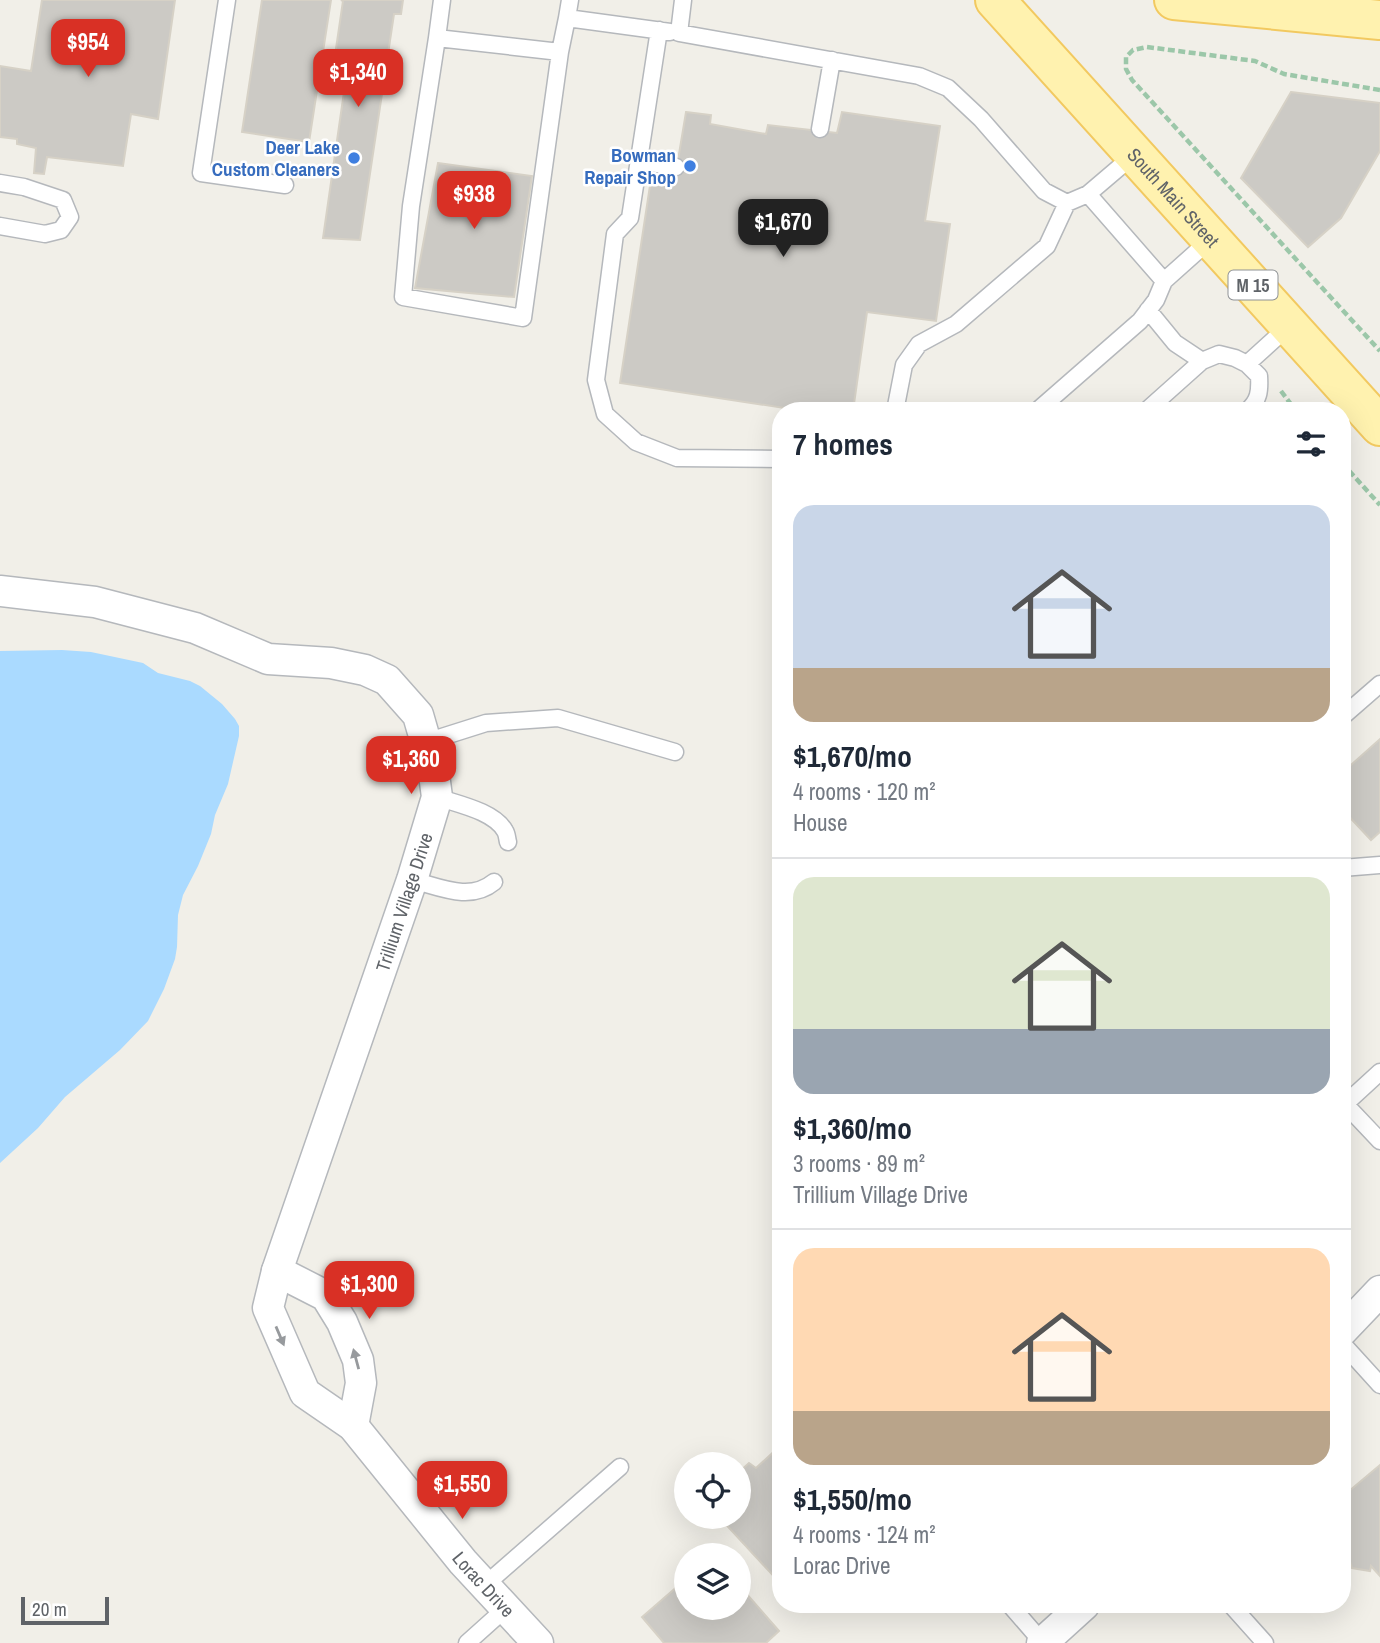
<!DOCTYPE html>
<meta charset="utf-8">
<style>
body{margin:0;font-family:"Archivo Narrow",sans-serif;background:#f6f6f7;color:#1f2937;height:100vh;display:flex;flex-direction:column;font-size:26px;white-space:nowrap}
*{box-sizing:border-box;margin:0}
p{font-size:23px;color:#747a83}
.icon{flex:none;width:38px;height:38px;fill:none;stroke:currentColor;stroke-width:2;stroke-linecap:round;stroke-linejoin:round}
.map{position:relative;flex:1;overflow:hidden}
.sheet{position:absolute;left:772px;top:402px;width:579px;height:1211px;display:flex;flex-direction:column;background:#fff;border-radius:28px;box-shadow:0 7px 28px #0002}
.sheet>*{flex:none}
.fabs{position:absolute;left:674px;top:1452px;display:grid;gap:14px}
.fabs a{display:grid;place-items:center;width:77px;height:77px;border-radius:50%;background:#fff;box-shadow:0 7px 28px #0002;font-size:35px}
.scale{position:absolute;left:21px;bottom:18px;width:88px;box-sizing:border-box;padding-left:7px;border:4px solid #5f6368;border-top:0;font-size:19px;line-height:24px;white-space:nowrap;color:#5f6368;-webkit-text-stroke:5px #fff;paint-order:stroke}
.price{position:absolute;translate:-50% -60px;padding:0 16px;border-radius:14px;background:#d93025;color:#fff;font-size:23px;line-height:46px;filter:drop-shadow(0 2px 4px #0008)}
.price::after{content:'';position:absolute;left:50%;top:42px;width:21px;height:16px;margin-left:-10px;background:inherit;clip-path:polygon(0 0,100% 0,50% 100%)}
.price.selected{background:#222;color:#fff}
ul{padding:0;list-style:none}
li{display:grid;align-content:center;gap:14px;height:371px;padding:0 21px}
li+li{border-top:2px solid #e0e1e3}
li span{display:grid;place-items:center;height:217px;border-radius:21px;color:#555}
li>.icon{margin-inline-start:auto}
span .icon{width:126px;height:126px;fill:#fffc;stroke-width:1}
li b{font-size:30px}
h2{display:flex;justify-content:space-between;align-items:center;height:84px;padding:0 21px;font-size:30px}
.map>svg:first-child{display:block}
.water{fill:#aadaff}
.building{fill:#cccac5;stroke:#d6d1c6;stroke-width:2}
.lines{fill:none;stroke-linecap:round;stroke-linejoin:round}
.service-casing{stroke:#b5b8bc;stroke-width:19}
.minor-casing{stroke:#b5b8bc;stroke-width:33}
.primary-casing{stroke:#f2c960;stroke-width:42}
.path{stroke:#9cc7a9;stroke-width:4.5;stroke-dasharray:7 3.5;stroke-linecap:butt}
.service{stroke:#fff;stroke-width:16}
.minor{stroke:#fff;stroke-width:30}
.primary{stroke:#fff2af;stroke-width:38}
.oneway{fill:#979a9d}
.shop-dot{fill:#3f7fe0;stroke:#fff;stroke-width:2.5}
.labels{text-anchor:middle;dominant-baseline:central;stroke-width:5;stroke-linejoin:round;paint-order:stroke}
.shield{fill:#fff;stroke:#8f9295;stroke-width:2}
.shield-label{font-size:18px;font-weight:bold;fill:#5f6368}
.shop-label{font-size:19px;font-weight:bold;fill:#366cbe;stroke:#fff;text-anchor:end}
.street-label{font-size:19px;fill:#5f6368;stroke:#fff}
</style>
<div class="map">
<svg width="1380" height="1643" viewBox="0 0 1380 1643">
<rect width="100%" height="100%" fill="#f1efe8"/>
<!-- water -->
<path class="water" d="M62,650L91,652L143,663L158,673L190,681L200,686L222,704L235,719L239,726V736L228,784L215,815L211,834L198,866L183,895L178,915L177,947L175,959L164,989L148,1021L120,1050L65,1097L38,1128L0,1163V651Z"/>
<!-- building -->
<path class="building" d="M42,0H175L158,119L131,114L123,166L47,157L44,174L34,173L36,148L17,144V139L0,137V66L31,71Z
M262,0H331L309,142L242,132Z
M341,0H403L401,14H394L360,240L323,238L346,78L332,76L343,1Z
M1291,92L1380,103V151L1341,218L1308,247L1241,178Z
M686,112L711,115L710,124L766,134L768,125L837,133L842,112L940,126L925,221L950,224L936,321L867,312L853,411H804L620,383L651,179L674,184Z
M438,163L532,176L514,297L415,288Z
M1380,739V832L1371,840L1342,809V773Z
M779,1447L780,1449V1583L719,1517H738V1473L749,1463L756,1468Z
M1380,1465V1576L1371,1566L1370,1571L1352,1568L1350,1562L1342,1569V1497Z
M686,1579V1608H738V1584L779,1631L766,1643H664L642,1617Z"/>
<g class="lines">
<defs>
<path id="service" d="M227,0L201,173L285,185
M442,0L437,38L560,52L567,18
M570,0L567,18L670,32
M683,0L679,33L919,76L948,88L981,119L1044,191L1067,203L1088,194
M659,30L630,218L615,234L596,380L605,414L636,442L677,458L780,459
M437,38L411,206L403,297L523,318L560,52
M820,129L832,60
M1135,154L1088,194L1164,281L1211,239
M639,161L676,167
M0,183L24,187L63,200L70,217L61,230L45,234L0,226
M1148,310L1175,343L1202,361L1219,354L1235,358L1247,364L1289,326
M1247,364L1259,376C1260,391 1259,401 1247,411
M895,411L904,365L919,344L956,324L1047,246L1067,203
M1037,411L1140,321L1156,300L1164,281
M1146,411L1202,361
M1342,717L1380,684
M426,742L486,723L558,718L675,752
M437,797C457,804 494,811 505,831C507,834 507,838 508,842
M1342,868L1380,865
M412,880C440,887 470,902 494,882
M1380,1072L1345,1104L1380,1141
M1342,1343L1380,1385
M485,1585L620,1467
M1010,1605L1043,1643
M1231,1605L1265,1643
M467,1643L506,1608"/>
<g id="minor">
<path id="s1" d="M0,591L95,602L195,628L268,659L331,663L365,670L387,680L418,715L433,767L437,797L412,880L277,1271L268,1308L305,1393L353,1426L463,1562L538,1643"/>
<path d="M277,1271L326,1296L342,1322L358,1360L361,1383L353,1426"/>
<path d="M1342,1331L1380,1291"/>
<path d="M1042,1643L1084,1605"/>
</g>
<g id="primary">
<path id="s2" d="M995,0L1380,426"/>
<path d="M1174,0L1380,20"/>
</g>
</defs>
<!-- service casing -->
<use href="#service" class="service-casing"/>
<!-- minor casing -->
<use href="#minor" class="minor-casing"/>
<!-- primary casing -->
<use href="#primary" class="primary-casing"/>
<!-- path -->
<path class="path" d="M1380,90L1284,74L1255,61L1147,47L1133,50L1126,57V69L1132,80L1380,351
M1281,391L1296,411
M1342,463L1380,505"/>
<!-- service -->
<use href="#service" class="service"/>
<!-- minor -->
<use href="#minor" class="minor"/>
<!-- primary -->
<use href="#primary" class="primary"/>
</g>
<!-- one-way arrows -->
<defs><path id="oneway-solid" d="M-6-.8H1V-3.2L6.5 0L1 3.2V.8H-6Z" transform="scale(1.75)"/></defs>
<g class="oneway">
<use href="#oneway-solid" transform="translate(280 1336) rotate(67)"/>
<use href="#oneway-solid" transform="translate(356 1359) rotate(-105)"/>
</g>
<!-- markers -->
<g class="shop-dot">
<circle cx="354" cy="158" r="7"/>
<circle cx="690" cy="166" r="7"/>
</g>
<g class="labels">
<!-- shield labels -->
<rect class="shield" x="1228.5" y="270.5" width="49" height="29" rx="5"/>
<g class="shield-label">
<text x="1253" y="285">M 15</text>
</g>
<!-- shop labels -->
<g class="shop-label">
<text x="340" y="147">Deer Lake<tspan x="340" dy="22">Custom Cleaners</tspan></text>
<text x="676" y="155">Bowman<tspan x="676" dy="22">Repair Shop</tspan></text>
</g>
<!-- street labels -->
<g class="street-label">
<text stroke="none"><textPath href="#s2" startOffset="266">South Main Street</textPath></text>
<text transform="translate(404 902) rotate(-72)">Trillium Village Drive</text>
<text stroke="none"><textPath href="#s1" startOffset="1426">Lorac Drive</textPath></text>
</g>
</g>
</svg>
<div class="fabs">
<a><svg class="icon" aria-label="locate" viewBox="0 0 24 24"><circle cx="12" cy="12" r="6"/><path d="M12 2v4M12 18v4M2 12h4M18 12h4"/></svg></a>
<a><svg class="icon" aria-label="layers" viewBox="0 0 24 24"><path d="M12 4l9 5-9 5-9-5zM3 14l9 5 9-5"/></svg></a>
</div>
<div class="scale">20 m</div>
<b class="price" style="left:88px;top:79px">$954</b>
<b class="price" style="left:358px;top:109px">$1,340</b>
<b class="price" style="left:474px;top:231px">$938</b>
<b class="price selected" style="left:783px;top:259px">$1,670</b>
<b class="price" style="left:411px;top:796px">$1,360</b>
<b class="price" style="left:369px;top:1321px">$1,300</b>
<b class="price" style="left:462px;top:1521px">$1,550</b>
<section class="sheet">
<h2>7 homes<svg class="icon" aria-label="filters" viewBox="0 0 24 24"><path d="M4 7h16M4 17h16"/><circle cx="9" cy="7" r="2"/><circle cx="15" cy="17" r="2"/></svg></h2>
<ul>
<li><span style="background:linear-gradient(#c9d6e8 75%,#b9a48a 0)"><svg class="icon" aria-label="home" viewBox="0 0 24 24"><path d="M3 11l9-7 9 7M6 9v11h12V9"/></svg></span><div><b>$1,670/mo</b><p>4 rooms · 120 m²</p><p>House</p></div></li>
<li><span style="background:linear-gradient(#dfe7d0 70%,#9aa5b1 0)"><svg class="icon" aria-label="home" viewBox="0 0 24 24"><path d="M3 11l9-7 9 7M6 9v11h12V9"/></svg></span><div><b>$1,360/mo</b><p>3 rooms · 89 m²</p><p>Trillium Village Drive</p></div></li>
<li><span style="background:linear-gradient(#ffd9b3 75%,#b9a48a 0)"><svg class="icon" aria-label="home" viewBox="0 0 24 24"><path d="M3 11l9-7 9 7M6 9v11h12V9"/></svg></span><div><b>$1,550/mo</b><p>4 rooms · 124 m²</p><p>Lorac Drive</p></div></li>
</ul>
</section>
</div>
